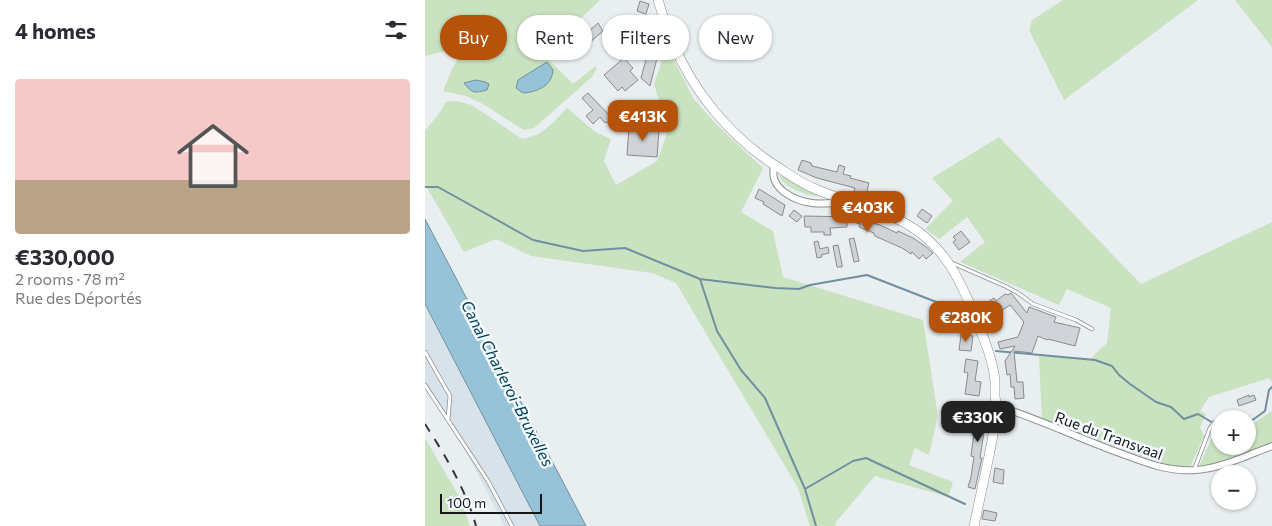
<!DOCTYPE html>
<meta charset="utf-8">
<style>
body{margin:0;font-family:Commissioner,sans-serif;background:#f2f2f3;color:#2b2b33;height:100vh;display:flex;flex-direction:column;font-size:19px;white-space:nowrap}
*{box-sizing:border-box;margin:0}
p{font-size:16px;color:#7c7c81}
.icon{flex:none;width:28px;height:28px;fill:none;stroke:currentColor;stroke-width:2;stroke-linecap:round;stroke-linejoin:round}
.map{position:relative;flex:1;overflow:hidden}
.side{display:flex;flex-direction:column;background:#fff;width:425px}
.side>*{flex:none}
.top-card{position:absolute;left:15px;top:15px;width:475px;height:45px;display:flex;gap:10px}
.tools{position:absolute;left:786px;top:410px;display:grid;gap:10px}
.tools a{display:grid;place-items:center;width:45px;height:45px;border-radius:50%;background:#fff;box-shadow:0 1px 4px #0004;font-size:25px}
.scale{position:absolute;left:15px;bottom:12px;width:102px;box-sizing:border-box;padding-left:5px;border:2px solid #141617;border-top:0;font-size:14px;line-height:18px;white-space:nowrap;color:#141617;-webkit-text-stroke:4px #f6fbff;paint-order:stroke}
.price{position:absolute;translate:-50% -42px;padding:0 11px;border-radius:10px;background:#b45309;color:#fff;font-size:16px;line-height:32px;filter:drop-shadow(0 1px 2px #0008)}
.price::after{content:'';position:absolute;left:50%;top:30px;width:15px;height:11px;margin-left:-8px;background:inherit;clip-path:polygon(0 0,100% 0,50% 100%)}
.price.active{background:#222;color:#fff}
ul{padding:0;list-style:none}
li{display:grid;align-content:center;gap:10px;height:265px;padding:0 15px}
li span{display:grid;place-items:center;height:155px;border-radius:5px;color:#555}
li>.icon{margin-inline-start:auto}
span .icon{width:90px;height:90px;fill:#fffc;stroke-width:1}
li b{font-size:21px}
h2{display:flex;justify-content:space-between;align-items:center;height:60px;padding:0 15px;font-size:21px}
.pill{padding:0 18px;border-radius:22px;background:#fff;box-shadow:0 1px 4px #0004;font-size:18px;line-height:45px}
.pill.active{background:#b45309;color:#fff}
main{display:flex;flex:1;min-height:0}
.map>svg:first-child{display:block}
.built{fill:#d7e2ea}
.green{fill:#c9e2c0}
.water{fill:#97c3d9;stroke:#708f9f}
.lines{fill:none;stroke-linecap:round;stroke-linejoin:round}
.stream{stroke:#708f9f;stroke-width:2}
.building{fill:#d0d4d8;stroke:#878b8e}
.service-casing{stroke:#8a8f92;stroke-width:4.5}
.minor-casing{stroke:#8a8f92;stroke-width:8}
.tertiary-casing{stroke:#8a8f92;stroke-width:10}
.service{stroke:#fff;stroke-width:3}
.minor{stroke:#fff;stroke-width:6}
.tertiary{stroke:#fff;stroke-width:9}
.rail{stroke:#353738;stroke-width:2;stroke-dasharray:9 9;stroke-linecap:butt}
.labels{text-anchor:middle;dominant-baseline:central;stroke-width:5;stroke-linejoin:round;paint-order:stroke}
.street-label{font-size:15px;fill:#141617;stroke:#f6fbff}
.water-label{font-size:16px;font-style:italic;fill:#004157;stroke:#f6fbff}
</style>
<main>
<section class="side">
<h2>4 homes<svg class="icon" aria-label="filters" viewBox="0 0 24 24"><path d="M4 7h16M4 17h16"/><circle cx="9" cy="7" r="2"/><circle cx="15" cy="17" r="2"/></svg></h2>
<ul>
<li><span style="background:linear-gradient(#f6c9c9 65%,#b9a48a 0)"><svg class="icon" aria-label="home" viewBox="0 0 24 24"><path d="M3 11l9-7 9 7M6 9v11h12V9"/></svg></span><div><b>€330,000</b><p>2 rooms · 78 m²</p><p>Rue des Déportés</p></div></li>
</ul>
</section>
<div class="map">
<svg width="847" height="526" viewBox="0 0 847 526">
<rect width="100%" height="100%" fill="#e9eef1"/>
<!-- built -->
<path class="built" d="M0,306L115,526H79L36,441L0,388Z"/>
<!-- green -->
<path class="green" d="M0,0H175L118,54L148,84L171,66V70L167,77L109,128L99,130L89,124L58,104L41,96L18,91L27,69L40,47L0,56Z
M638,0H773L639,100L604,30L607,20Z
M810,0H847V47Z
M242,46L268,98L292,125L338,168L316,212L348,231L358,277L498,320L513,416L504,455L490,448L484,465L528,482L523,497L450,476L410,523L411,526H385L373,488L251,283L227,273L106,256L71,239L39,252L0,184V131L16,111L21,102L31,101L47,105L97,139C120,135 126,124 142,108L170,132L186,139L179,161L191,185L232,161L243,131L229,84Z
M574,137L716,284L847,222V382L844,378L784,397L775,411L781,414L775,427L779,436L765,468L744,466L657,436L617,419L614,356L665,359L682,343L686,308L642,289L634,305L535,262L560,242L542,217L514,239L500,229L528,201L507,178Z
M354,175L393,194V196C381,196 358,187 354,175Z
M847,409V442L798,462L774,467L794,421L795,424V446H822L823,427L847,411Z
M0,438L35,498L45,526H0Z"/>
<!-- water -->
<path class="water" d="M122,62L128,70C127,86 112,92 98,93L91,88L93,80Z
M51,80L60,82L64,84L62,90C50,93 47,94 39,83Z
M0,219L160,524L161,526H115L0,304Z"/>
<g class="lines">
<!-- stream -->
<path class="stream" d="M0,187H13L108,240L158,251L200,248L275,279L350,288L374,289L385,285L442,275L542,314
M275,279L292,331L316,370L340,398L380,489L391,526
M571,351L670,360L687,366L694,375L705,384L731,402L746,407L759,419L773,414L795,427
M822,424L840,411L844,390L847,387
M380,489L428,461L441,458L540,504"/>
</g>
<!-- building -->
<path class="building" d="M215,1L224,4L221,14L212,11Z
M173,23L178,31L156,50L151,43L159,35L156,31L161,27L164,31Z
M223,37L234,39L229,57L232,58L225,86L216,78L226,41L210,49L201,59L195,55L205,44Z
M199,58L208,68L205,71L213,80L200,91L197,87L193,91L179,75Z
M163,93L185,116V121L183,123L179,122L175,117L168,124L161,116L168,110L157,98Z
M204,127L234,130L232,157L202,155Z
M377,160L386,163L387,166L412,172L414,165L420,167L418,174L426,176L425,178L444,183L441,195L429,191L430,188L392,178L373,170Z
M334,189L360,205L357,216L338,204L339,202L330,198Z
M497,209L507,216L502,223L492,216Z
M369,210L377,216L372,222L364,216Z
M379,216L429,217L455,225L472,233L473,231L488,238L500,246L508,253L501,259L498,255L494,259L487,252L486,254L477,248L452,237L449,235V233L434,227L435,224L422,220V227L405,228L406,235H399V232H386V227H380Z
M536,231L545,242L534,250L528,242L531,240L528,237Z
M429,238L434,261L429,262L424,239Z
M393,241L395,249L403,247L404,253L396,255L397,257L392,258L389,242Z
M413,245L417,264V267H412L408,246Z
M586,293L602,313L604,307L631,317L629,322L655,328L650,346L623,339L622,340L613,336L607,353L589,351L592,382H598L599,398L590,399L589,387H586L585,374L582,375L580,361L590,346L575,349L573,342L593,337L599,322L585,305L567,317L571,326L565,330L556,314L559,312L556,307L569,298L571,301L580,294L583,295Z
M536,317L545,321L541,330L532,326Z
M536,335L548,336L546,351L534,350Z
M541,359L553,361L550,381L556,382L554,396L540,394L543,373L539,372Z
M824,395V397L829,395L831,400L814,406L812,400Z
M553,403L562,404L560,425L555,458H557L550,489L543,487L546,477L549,457L546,456Z
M570,468L579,470L578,484L568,482Z
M559,510L572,513L570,521L557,519Z"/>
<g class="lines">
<defs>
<path id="service" d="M525,262L582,287L593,293L608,304L651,320L667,329
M0,352L25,396L23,419
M0,385L63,481L87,526
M769,470L785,428L789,423"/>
<path id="minor" d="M349,164C347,177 349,184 359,192C378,206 399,205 421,201
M572,406C615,419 657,440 700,455C724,464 745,472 771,470C797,468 823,455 847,446"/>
<path id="tertiary" d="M233,0C238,15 241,29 248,43C268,91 304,135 348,164C361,172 372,181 386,187C418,202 454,207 485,226C521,248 536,282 551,319C559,339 568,360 570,381C570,386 570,391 570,396C570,400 572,403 571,407C571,423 567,440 564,456C559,479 554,503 549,526"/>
</defs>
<!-- service casing -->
<use href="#service" class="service-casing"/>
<!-- minor casing -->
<use href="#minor" class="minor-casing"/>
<!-- tertiary casing -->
<use href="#tertiary" class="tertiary-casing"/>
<!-- service -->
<use href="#service" class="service"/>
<!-- minor -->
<use href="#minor" class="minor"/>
<!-- tertiary -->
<use href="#tertiary" class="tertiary"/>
<!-- rail -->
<path class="rail" d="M0,424C20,455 41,490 51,526"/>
</g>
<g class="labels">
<!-- street labels -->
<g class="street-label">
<text transform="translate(684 435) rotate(20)">Rue du Transvaal</text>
</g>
<!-- water labels -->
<g class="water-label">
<text transform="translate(83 383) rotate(63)">Canal Charleroi-Bruxelles</text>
</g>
</g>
</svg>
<div class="tools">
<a>+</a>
<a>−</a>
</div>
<div class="scale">100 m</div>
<b class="price" style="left:218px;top:142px">€413K</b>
<b class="price" style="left:443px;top:233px">€403K</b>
<b class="price" style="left:541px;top:343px">€280K</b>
<b class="price active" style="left:553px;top:443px">€330K</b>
<div class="top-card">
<a class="pill active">Buy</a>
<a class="pill">Rent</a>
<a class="pill">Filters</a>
<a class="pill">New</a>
</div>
</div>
</main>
